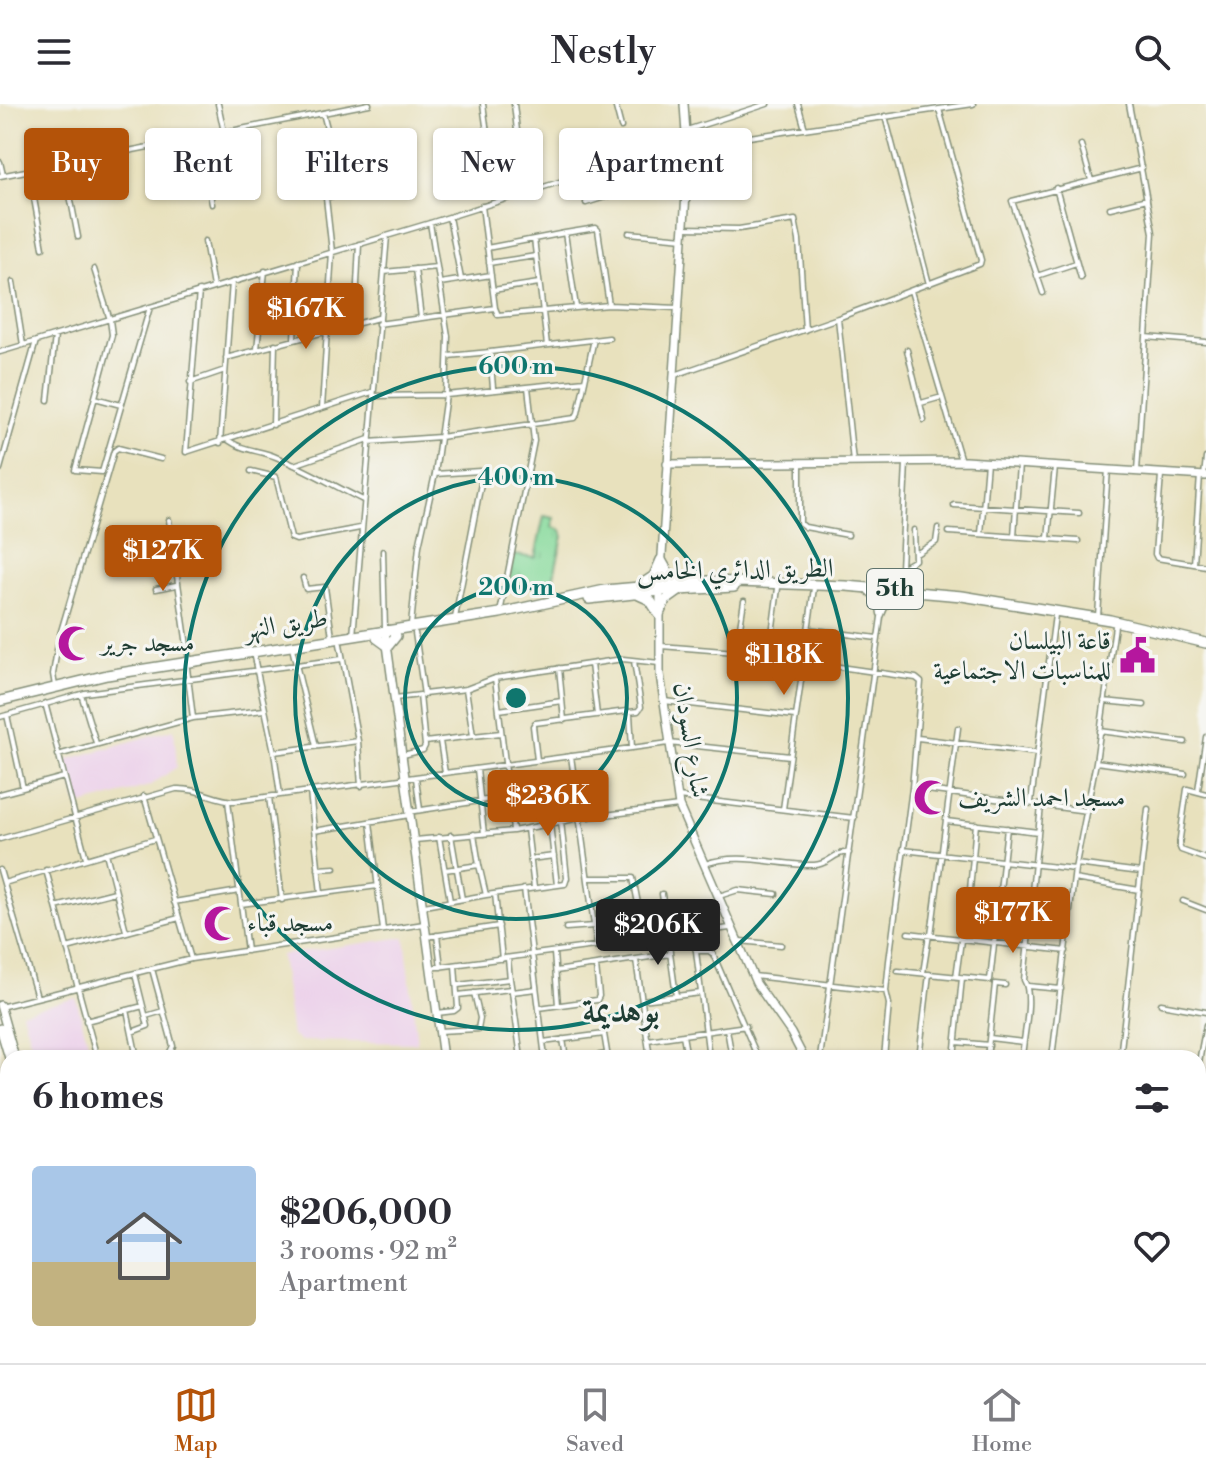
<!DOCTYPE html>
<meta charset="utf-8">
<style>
body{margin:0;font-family:"Libre Bodoni",Amiri,serif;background:#f7f7f7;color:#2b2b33;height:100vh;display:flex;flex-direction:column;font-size:30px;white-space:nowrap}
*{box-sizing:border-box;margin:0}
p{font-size:26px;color:#7c7c81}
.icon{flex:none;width:44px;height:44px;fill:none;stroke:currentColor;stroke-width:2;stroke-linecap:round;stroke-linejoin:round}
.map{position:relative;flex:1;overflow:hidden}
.details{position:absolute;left:0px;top:946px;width:1206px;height:314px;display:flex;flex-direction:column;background:#fff;border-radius:24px 24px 0 0;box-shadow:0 2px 6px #0004}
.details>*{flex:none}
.guide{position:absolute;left:24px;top:24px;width:800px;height:72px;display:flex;gap:16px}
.price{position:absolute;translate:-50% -68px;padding:0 18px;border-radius:8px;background:#b45309;color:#fff;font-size:26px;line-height:52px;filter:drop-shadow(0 2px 4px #0008)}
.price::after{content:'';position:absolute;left:50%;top:48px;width:24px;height:18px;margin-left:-12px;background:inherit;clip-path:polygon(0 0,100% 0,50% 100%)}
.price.selected{background:#222;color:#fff}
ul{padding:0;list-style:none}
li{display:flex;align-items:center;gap:24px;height:200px;padding:0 32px}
li span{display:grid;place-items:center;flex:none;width:224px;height:160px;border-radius:8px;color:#555}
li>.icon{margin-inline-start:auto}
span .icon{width:96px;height:96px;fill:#fffc;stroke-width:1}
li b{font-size:34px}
h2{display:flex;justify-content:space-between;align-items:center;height:96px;padding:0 32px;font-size:34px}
.pill{padding:0 28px;border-radius:8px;background:#fff;box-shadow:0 2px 6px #0004;font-size:28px;line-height:72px}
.pill.selected{background:#b45309;color:#fff}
header{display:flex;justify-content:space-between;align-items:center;height:104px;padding:0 32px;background:#fff;font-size:36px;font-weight:600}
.dock{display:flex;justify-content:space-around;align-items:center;height:112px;border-top:2px solid #e1e1e2;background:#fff;font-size:22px;color:#7c7c81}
.dock a{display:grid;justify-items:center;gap:4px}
.dock .selected{color:#b45309}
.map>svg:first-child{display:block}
.built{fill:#ecd1ea}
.park{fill:url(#park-tufts);stroke:#548c68;stroke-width:2}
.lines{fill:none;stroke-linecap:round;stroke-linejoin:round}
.street-casing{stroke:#848f78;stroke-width:7}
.secondary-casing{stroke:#848f78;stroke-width:10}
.primary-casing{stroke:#848f78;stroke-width:12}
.street{stroke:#fff;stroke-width:4}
.secondary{stroke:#fff;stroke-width:7}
.primary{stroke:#fff;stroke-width:9}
.ring{fill:none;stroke:#0f766e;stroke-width:4}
.labels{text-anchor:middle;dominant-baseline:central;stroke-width:6;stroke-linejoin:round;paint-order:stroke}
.shield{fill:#f6f6f2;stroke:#60746d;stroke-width:2}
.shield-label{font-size:24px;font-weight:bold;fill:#1f3d34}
.street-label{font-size:26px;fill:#1f3d34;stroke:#f6f6f2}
.poi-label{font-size:26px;fill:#1f3d34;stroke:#f6f6f2;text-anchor:start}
.district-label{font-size:34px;font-weight:bold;fill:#1f3d34;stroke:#f6f6f2}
.centre{fill:#0f766e;stroke:#f6f6f2;stroke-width:4}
.ring-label{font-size:24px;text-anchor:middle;font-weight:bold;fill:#0f766e;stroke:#f6f6f2;stroke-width:6;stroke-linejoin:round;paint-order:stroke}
</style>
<header><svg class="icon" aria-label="menu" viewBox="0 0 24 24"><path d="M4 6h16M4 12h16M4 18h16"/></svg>Nestly<svg class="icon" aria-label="search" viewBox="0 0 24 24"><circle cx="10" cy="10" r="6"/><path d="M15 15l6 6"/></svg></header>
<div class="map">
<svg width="1206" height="1259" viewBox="0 0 1206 1259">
<defs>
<pattern id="park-tufts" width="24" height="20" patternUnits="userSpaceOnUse" patternTransform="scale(2)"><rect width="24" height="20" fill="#88da9c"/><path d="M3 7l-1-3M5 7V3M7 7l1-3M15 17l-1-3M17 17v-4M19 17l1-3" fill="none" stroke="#75bc87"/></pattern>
</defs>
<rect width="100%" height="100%" fill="#f6f6f2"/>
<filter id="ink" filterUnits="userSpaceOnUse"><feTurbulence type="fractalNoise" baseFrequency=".0125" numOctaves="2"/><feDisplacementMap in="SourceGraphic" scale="16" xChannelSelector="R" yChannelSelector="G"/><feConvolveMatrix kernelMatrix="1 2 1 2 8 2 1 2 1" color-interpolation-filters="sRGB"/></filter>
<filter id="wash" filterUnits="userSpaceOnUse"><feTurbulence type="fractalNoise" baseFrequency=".006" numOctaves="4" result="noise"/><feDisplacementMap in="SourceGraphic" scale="32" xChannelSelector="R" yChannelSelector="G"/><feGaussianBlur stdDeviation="1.8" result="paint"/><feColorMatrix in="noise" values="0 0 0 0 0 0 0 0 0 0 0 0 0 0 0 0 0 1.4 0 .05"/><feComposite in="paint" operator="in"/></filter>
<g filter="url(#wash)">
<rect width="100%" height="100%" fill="#e8e1bd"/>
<!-- built -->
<path class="built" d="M174,625L177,663L149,682L78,702L66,656Z
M405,833L417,939L300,937L292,932L281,851Z
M76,894L92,954H35L22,908Z
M339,1252H405V1259H340Z
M936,1252H1006L1004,1259H934Z"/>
<!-- park -->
<path class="park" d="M544,412L554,414L552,423L561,426L563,432L552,480L506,486L514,451L535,454Z"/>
</g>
<g filter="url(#ink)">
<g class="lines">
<defs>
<path id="street" d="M218,0L224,28
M483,0L489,43L519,42
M514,0L524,89
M615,0L621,23
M798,0L805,25
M1129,0L1153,129L1137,367
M323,9L339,70
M885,12L929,180
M687,26L767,0
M199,33L212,100
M1081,41L1091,76
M0,58L3,71
M64,60L78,133
M29,67L43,144
M0,72L369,0
M1056,84L1081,174
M586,99L618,89L687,84
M482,102L495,204L498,211L609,201L678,204
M1110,104L1147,95
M449,113L461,175
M684,124L739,125L795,116L799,136L805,226
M565,129L596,124L598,126L609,201
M629,129L684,134
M534,135L547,241
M205,137L213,183
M487,144L565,129L576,203
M489,159L536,152
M94,165L110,216L112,231L75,366L102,368L150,203
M415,165L421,214
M384,168L437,163
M1037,172L1076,159
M13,178L23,241
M440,179L491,171
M493,186L539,179
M199,187L186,348L372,288
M911,187L961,357
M1043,189L1012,97L1142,64
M838,214L853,358
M355,220L359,140
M378,220L495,204
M1146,233L1206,238
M294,235L298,158
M257,245L265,167
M907,246L924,316
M0,248L430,119L572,74L688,42L973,0
M490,248L609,234
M448,252L490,248L493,284
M226,254L378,214
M675,271L838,214L980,160L981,156L939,5
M190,278L225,266
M373,292L446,291L585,277
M95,294L121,301
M48,296L55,232
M921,299L942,293
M322,304L332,148L326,94L359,83
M273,321L275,240
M228,336C243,347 260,346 276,353C306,365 334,382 363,396
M369,338L440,333L575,314L578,309L594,235
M220,339L232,178
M800,359V419L805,423L848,431
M294,361L369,335
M0,365L36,237
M251,367L276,373L291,434L296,436L360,424
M435,370L480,367L483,369L455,514
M1161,371L1155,450L1157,454L1206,462
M1204,372L1206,354
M954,401L1079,409
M169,416L189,556
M949,428L1078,437
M981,430L987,358
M1014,432L1019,360
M1048,434L1055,363
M383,447L385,525
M916,450L936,438L938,424
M1194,460L1200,371
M901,464L915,456L914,426
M303,474L306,485L325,483L332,533
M156,485L176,481
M900,485L906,359
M868,488L878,497L880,510
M500,509L534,337L528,283
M1098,512L1108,365
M411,521L419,442L435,370L446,291L448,232L430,119
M808,525L877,534
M415,529L424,591
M353,532L387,132
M340,540L358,637L361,682
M661,542L736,548L916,574L921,578L912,684L889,857L886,887L889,900L884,954
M292,544L316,642
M736,548L744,497
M254,553L274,648L280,691
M769,553L778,484
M591,560L597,611
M187,564L193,614
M559,564L564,616
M495,574L513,726
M55,582L53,570L59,534L114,347L118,344L161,355
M81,590L96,639
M424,590L466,585
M395,594L420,591L425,642L423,646L403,651
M664,597L795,612
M1104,597L1144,601
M45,599L86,754
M499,606L562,597
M629,608L638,607L641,603L634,557
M7,611L23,684
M0,613L85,589L342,555
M1100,627L1185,638
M473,632L501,629
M918,634L1036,649
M440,637L445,669
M425,638L473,632L466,585L495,574L623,555L659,559
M274,648L358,637
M58,651L193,614L264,606
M571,652L597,843
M537,656L533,622L535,619L627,607L630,610L632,644
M1096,658L1185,670
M477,665L484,730
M416,674L420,706
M912,684L1087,707
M1198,686L1206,633
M310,688L321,789
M0,690L64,673
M1206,690L1187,685L1179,741L1181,746L1206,755
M144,692L191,855
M269,693L282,796
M678,693L854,714
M228,697L247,847
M1031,698L1055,511
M783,705L814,484
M409,708L575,682
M946,717L1038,728
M370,718L383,826
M550,720L557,781
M527,725L534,784
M314,727L410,711
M474,730L479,761
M451,731L462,795
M439,733L450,797
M0,735L176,685C200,684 213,696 235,697L669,639L790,652
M415,736L513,727L580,714L679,702
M903,746L1075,765
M106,749L126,827
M530,755L554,752
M705,760C740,747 779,762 814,761C829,761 834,747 849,749
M1076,760L1141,768
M318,765L335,764
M0,766L37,893
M46,766L97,954
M445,766L479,761L486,791L565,780L567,774L561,717
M588,774H633L645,835
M1074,775L1139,786
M4,779L155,735
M524,785L545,954
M495,790L502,855
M662,790L676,892
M719,792L738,786L776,790
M969,797L976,720
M1183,797L1206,806
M174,798L239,787
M241,800L378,782
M424,802L486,791
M56,803L115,788
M1030,806L1041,702
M566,824L594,822L640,810
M691,829L696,847L709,954
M908,829L1066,847
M437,831L441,863
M931,831L958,624
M426,833L499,822
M740,837L781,841
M67,844L179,814
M696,847H709L713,850L758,954
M554,849L558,901
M508,855L510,875
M636,856L650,954
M430,864L730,824
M152,865L173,942L169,950L157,954
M556,867L670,850
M898,867L990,876L1007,724
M923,869L929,831
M135,870L143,902
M754,872L886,887
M956,873L965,807
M458,881L510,875L512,888
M1028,882L1061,885
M458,891L511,885
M642,896L701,889
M1161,900L1206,908
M0,903L191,855L424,820
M539,904L597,896L599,892L596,862
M127,906L137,954
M437,909L454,907L458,904L455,861
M146,912L163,907
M86,917L143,902L148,922L132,928
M727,925L732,954
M439,927L478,925L480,914L474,889
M683,931L687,954
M990,934L1023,938
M563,935L566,954
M648,936L746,922
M543,938L604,930L608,954
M956,938L989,941
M521,954L512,888L536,885
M583,954L607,950
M820,954L881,513L887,499L898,490
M919,954L929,870
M954,954L962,874
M987,954L995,880L1005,881
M1022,954C1023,934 1034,892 1024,876L1031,809
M1052,954L1075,765L1096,658L1115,522
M1120,954L1148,705
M1198,963L1206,921
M0,979L8,977
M0,1026L8,1055
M1206,1081L1202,1094L1206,1100
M0,1088L8,1084
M1198,1150L1206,1153
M1198,1189L1206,1192
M2,1193L8,1207
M1198,1241L1206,1196
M29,1252L32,1259
M130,1252L132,1259
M159,1252L161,1259
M212,1252L223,1259
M329,1252V1259
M412,1252L413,1259
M443,1252L444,1259
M578,1252L580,1259
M614,1252L615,1259
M688,1252L689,1259
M756,1252V1259
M783,1252L784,1259
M814,1252V1259
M877,1252L898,1259
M1112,1252L1132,1259
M41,1259L56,1252
M254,1259L270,1252
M852,1259L853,1252
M934,1259L936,1252
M1026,1259L1028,1252
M1088,1259L1090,1252
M1195,1259L1196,1252"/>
<path id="secondary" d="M667,360L965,357L1206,372
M660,481L688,60L684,0
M660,487V570L679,702L756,879L791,929L804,954
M386,533L443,954
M0,901L15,954
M0,924L9,954
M479,1252V1259
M818,1252V1259
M823,1252V1259"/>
<path id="primary" d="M661,456L669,470L682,477
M642,480L654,472L661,456
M639,491L650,496L659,510
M589,495L660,487L734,483
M659,510L665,497L679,487
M377,534L388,542L396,532
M0,597L107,571L500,509L605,486L708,477L846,482L962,492L1110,516L1206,539
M1198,1063L1206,1065
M0,1139L8,1135
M0,1148L8,1144
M99,1252L101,1259"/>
</defs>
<!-- street casing -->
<use href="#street" class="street-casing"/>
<!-- secondary casing -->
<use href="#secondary" class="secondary-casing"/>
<!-- primary casing -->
<use href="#primary" class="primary-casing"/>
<!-- street -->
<use href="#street" class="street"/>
<!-- secondary -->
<use href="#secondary" class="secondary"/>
<!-- primary -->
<use href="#primary" class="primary"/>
</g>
</g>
<!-- distance rings -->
<g class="ring">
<circle cx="516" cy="594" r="111"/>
<circle cx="516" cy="594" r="221"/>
<circle cx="516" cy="594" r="332"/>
</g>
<!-- icons -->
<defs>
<symbol id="mosque-bare" viewBox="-9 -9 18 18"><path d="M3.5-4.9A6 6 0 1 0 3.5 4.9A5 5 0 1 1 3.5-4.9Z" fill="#b5179e" stroke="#f6f6f2" stroke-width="2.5" paint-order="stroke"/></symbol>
<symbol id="civic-bare" viewBox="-9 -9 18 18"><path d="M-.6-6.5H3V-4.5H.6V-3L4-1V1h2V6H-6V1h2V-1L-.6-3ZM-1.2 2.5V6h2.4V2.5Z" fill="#b5179e" stroke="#f6f6f2" stroke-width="2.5" paint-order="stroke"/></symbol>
</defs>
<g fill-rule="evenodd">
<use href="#mosque-bare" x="50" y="514" width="51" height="51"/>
<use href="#civic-bare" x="1112" y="526" width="51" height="51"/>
<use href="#mosque-bare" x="906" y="668" width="51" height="51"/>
<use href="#mosque-bare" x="196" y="794" width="51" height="51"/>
</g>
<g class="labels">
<!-- shield labels -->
<rect class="shield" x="867" y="465" width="56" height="40" rx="6"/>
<g class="shield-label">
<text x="895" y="485">5th</text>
</g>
<!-- street labels -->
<g class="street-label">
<text transform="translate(735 466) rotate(-1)">الطريق الدائري الخامس</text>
<text transform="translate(286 520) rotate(-9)">طريق النهر</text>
<text transform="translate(691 636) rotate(81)">شارع السودان</text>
</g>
<!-- poi labels -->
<g class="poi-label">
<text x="1111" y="537" text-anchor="end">قاعة البيلسان<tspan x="1111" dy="30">للمناسبات الاجتماعية</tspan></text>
<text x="101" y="539">مسجد جرير</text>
<text x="958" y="694">مسجد احمد الشريف</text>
<text x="247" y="819">مسجد قباء</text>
</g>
<!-- district labels -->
<g class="district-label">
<text x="621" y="907">بوهديمة</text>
</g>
</g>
<circle cx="516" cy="594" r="12" class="centre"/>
<g class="ring-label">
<text x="516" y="270">600 m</text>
<text x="516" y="381">400 m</text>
<text x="516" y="491">200 m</text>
</g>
</svg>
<b class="price" style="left:306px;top:247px">$167K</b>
<b class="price" style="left:163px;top:489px">$127K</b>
<b class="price" style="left:784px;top:593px">$118K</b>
<b class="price" style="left:548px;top:734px">$236K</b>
<b class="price" style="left:1013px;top:851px">$177K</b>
<b class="price selected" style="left:658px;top:863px">$206K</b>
<div class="guide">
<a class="pill selected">Buy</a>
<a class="pill">Rent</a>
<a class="pill">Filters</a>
<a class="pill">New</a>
<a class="pill">Apartment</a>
</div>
<section class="details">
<h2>6 homes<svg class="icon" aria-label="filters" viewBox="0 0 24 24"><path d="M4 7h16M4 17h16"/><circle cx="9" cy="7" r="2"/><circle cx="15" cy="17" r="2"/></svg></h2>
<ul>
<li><span style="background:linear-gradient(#a9c7e8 60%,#c2b280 0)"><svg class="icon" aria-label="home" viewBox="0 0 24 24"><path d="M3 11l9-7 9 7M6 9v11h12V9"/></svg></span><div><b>$206,000</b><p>3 rooms · 92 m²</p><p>Apartment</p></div><svg class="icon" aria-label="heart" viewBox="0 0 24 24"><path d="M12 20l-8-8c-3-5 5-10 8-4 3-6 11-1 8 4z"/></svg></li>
</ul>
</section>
</div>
<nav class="dock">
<a class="selected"><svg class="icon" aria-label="map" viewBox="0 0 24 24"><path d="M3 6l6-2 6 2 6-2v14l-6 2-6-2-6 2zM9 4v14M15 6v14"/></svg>Map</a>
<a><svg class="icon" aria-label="saved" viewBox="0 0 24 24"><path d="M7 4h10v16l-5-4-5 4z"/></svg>Saved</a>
<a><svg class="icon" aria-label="home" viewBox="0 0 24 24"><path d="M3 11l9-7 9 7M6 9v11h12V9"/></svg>Home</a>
</nav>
